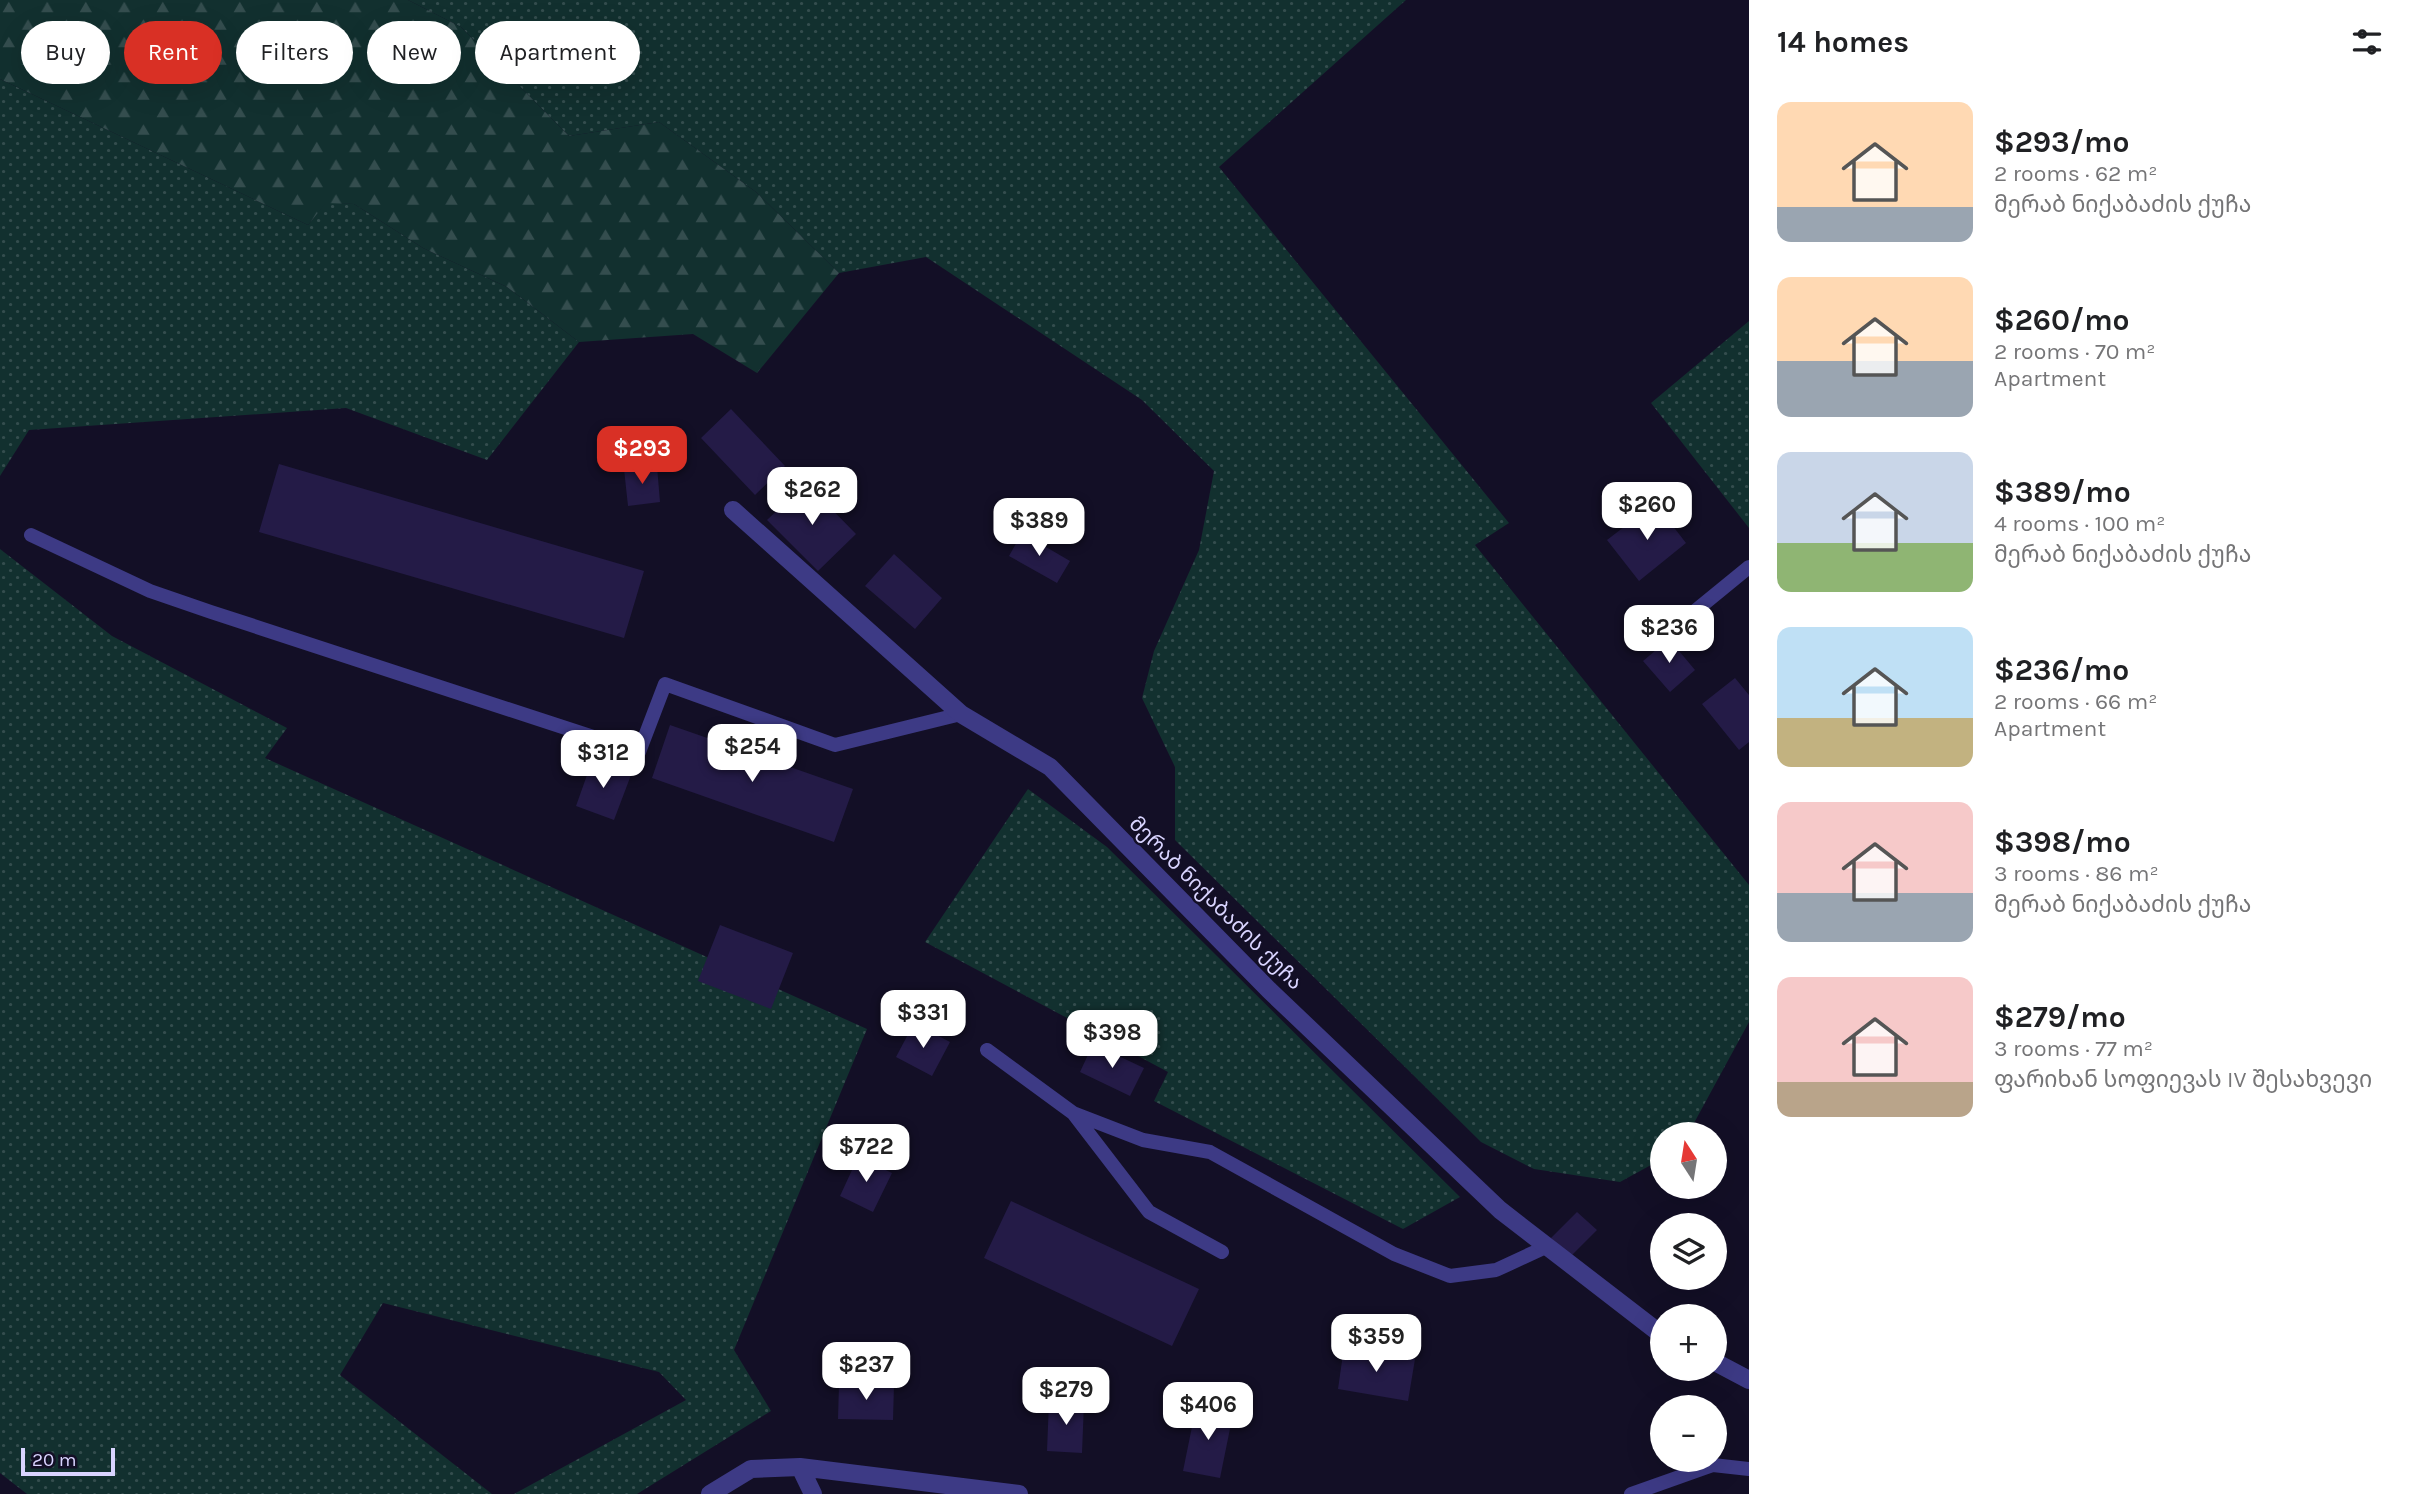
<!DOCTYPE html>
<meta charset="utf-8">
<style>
body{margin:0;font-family:Karla,"Noto Sans Georgian",sans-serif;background:#f6f6f6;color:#202124;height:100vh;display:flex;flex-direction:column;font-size:26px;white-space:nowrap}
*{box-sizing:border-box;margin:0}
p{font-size:23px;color:#757577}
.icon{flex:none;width:38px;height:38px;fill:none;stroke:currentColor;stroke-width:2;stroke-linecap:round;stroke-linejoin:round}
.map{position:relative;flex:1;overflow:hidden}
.panel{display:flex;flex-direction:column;background:#fff;width:665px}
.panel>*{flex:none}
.banner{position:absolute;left:21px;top:21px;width:665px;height:63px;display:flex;gap:14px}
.needle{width:46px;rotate:348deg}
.buttons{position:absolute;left:1650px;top:1122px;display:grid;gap:14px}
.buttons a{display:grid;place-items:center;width:77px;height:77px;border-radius:50%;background:#fff;box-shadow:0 7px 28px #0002;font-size:35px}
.scale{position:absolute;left:21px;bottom:18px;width:94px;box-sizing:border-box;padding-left:7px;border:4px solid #d9d4ff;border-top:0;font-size:19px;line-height:24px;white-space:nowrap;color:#d9d4ff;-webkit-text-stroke:5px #130f26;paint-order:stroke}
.price{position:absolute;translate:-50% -60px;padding:0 16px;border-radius:14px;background:#fff;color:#222;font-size:23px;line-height:46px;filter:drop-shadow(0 2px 4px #0008)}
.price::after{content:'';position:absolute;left:50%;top:42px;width:21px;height:16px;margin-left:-10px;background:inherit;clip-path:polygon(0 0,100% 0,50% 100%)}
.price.selected{background:#d93025;color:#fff}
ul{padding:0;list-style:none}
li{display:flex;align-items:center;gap:21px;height:175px;padding:0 28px}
li span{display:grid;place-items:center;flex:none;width:196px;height:140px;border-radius:14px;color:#555}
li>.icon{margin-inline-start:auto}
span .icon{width:84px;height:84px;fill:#fffc;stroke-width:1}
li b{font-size:30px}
h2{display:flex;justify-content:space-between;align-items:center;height:84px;padding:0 28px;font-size:30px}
.tag{padding:0 24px;border-radius:32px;background:#fff;box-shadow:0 7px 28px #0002;font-size:24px;line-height:63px}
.tag.selected{background:#d93025;color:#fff}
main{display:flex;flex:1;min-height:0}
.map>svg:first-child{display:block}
.green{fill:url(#green-dots)}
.forest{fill:url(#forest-firs)}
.building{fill:#241b47}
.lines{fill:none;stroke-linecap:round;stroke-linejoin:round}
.service{stroke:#3d3a85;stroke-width:14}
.minor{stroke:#3d3a85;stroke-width:18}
.labels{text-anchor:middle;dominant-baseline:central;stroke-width:5;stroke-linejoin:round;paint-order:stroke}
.street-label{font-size:21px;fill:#d9d4ff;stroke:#130f26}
</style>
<main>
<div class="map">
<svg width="1749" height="1494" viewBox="0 0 1749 1494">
<defs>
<pattern id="green-dots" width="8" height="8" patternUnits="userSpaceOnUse" patternTransform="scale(1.75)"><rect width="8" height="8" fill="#12302f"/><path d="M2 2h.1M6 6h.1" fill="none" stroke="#344d4e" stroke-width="1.8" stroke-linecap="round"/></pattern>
<pattern id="forest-firs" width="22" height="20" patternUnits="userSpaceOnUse" patternTransform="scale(1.75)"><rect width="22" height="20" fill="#12302f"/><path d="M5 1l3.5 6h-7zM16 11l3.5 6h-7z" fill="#344d4e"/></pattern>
</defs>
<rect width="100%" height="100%" fill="#130f26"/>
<!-- green -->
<path class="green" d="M408,0H1406L1219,167L1509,523L1475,545L1749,885V1022L1688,1134H1662V1159L1620,1182L1534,1169L1481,1142L1175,840V767L1142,698L1154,651L1199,550L1214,471L1142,400L926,257L839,273L756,192L659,122L569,136L461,27Z
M0,79L308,225L326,202L354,204L423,248L507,287L579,342L487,460L346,408L29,430L0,476Z
M1749,321V528L1651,403Z
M0,549L112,636L287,728L265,758L867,1029L734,1350L771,1411L637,1494H514L686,1400L659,1372L383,1303L340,1375L492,1494H27L0,1473Z
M1028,789L1107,847L1460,1197L1403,1229L1154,1101L1168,1072L925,942Z"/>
<!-- forest -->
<path class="forest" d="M0,0H408L461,27L569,136L659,122L756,192L839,273L757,373L693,334L579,342L507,287L423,248L354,204L326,203L308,225L0,79Z"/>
<!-- building -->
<path class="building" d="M731,409L785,466L755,495L701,438Z
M279,464L644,571L624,638L259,532Z
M657,466L660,502L628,506L624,469Z
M806,483L856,534L818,571L767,520Z
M1655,503L1686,543L1639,581L1607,540Z
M1022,533L1070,561L1057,583L1009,556Z
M894,554L942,598L915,629L865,586Z
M1669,639L1695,670L1670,692L1643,661Z
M1735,678L1749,695V742L1739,750L1702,704Z
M670,725L853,789L834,842L652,778Z
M592,761L631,775L614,820L576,806Z
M720,925L793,953L771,1009L698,981Z
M914,1023L950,1042L932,1076L896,1057Z
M1093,1044L1144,1068L1130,1096L1080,1072Z
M858,1157L892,1173L873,1212L840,1196Z
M1011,1201L1199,1289L1172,1346L984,1258Z
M1577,1212L1597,1230L1570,1257L1551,1238Z
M1344,1347L1415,1359L1408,1401L1338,1389Z
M839,1384L894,1385L893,1420L838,1419Z
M1049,1401L1084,1403L1082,1453L1047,1451Z
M1196,1407L1233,1414L1220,1478L1183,1471Z"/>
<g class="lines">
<!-- service -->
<path class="service" d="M31,535L150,591L211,612L639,752L665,684L835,745L961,714
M1689,616L1749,567
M987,1050L1073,1113L1149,1212L1222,1252
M1073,1113L1143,1140L1210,1152L1394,1254L1450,1276L1496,1270L1548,1246
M1631,1494L1713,1465L1749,1469"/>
<!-- minor -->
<path class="minor" d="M733,510L961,714L1050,767L1269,990L1500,1210L1662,1335
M1715,1362L1749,1380
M800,1467L813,1494
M710,1494L751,1469L800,1467L1019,1494"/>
</g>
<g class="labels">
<!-- street labels -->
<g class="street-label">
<text transform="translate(1216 903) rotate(45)">მერაბ ნიქაბაძის ქუჩა</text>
</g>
</g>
</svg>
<div class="buttons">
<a><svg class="needle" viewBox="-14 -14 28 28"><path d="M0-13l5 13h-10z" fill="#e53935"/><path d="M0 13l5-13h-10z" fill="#757577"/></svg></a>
<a><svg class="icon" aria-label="layers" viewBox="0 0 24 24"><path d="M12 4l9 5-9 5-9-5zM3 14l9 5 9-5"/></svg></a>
<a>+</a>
<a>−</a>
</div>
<div class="scale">20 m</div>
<b class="price selected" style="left:642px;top:486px">$293</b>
<b class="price" style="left:812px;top:527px">$262</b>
<b class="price" style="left:1647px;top:542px">$260</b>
<b class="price" style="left:1039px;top:558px">$389</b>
<b class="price" style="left:1669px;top:665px">$236</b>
<b class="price" style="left:752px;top:784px">$254</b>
<b class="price" style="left:603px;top:790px">$312</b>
<b class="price" style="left:923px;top:1050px">$331</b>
<b class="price" style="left:1112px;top:1070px">$398</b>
<b class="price" style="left:866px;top:1184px">$722</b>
<b class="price" style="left:1376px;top:1374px">$359</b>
<b class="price" style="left:866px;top:1402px">$237</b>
<b class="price" style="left:1066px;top:1427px">$279</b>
<b class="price" style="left:1208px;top:1442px">$406</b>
<div class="banner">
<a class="tag">Buy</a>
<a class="tag selected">Rent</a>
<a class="tag">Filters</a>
<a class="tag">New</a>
<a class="tag">Apartment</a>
</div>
</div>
<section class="panel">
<h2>14 homes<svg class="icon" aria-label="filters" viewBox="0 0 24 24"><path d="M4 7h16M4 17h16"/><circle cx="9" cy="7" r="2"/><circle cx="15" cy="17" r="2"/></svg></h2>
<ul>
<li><span style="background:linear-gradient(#ffd9b3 75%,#9aa5b1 0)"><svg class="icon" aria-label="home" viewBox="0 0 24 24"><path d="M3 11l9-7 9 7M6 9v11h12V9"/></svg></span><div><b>$293/mo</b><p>2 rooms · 62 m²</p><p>მერაბ ნიქაბაძის ქუჩა</p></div></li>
<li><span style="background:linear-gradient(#ffd9b3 60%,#9aa5b1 0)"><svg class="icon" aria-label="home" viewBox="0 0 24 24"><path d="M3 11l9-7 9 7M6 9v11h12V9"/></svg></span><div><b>$260/mo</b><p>2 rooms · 70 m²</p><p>Apartment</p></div></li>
<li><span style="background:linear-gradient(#c9d6e8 65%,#8fb573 0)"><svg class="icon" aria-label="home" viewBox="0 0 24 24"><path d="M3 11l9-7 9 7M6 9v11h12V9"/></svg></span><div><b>$389/mo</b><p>4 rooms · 100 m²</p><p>მერაბ ნიქაბაძის ქუჩა</p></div></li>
<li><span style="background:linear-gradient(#bfe0f5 65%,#c2b280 0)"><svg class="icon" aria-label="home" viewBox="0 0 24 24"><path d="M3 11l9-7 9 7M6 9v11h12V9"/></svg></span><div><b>$236/mo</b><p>2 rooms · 66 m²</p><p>Apartment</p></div></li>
<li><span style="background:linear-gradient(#f6c9c9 65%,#9aa5b1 0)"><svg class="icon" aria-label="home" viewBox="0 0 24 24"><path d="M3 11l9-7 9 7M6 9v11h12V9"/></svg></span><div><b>$398/mo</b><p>3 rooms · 86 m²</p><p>მერაბ ნიქაბაძის ქუჩა</p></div></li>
<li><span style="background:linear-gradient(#f6c9c9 75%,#b9a48a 0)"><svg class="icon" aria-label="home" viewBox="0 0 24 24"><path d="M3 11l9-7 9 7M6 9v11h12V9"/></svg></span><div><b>$279/mo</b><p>3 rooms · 77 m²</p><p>ფარიხან სოფიევას IV შესახვევი</p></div></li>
</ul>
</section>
</main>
